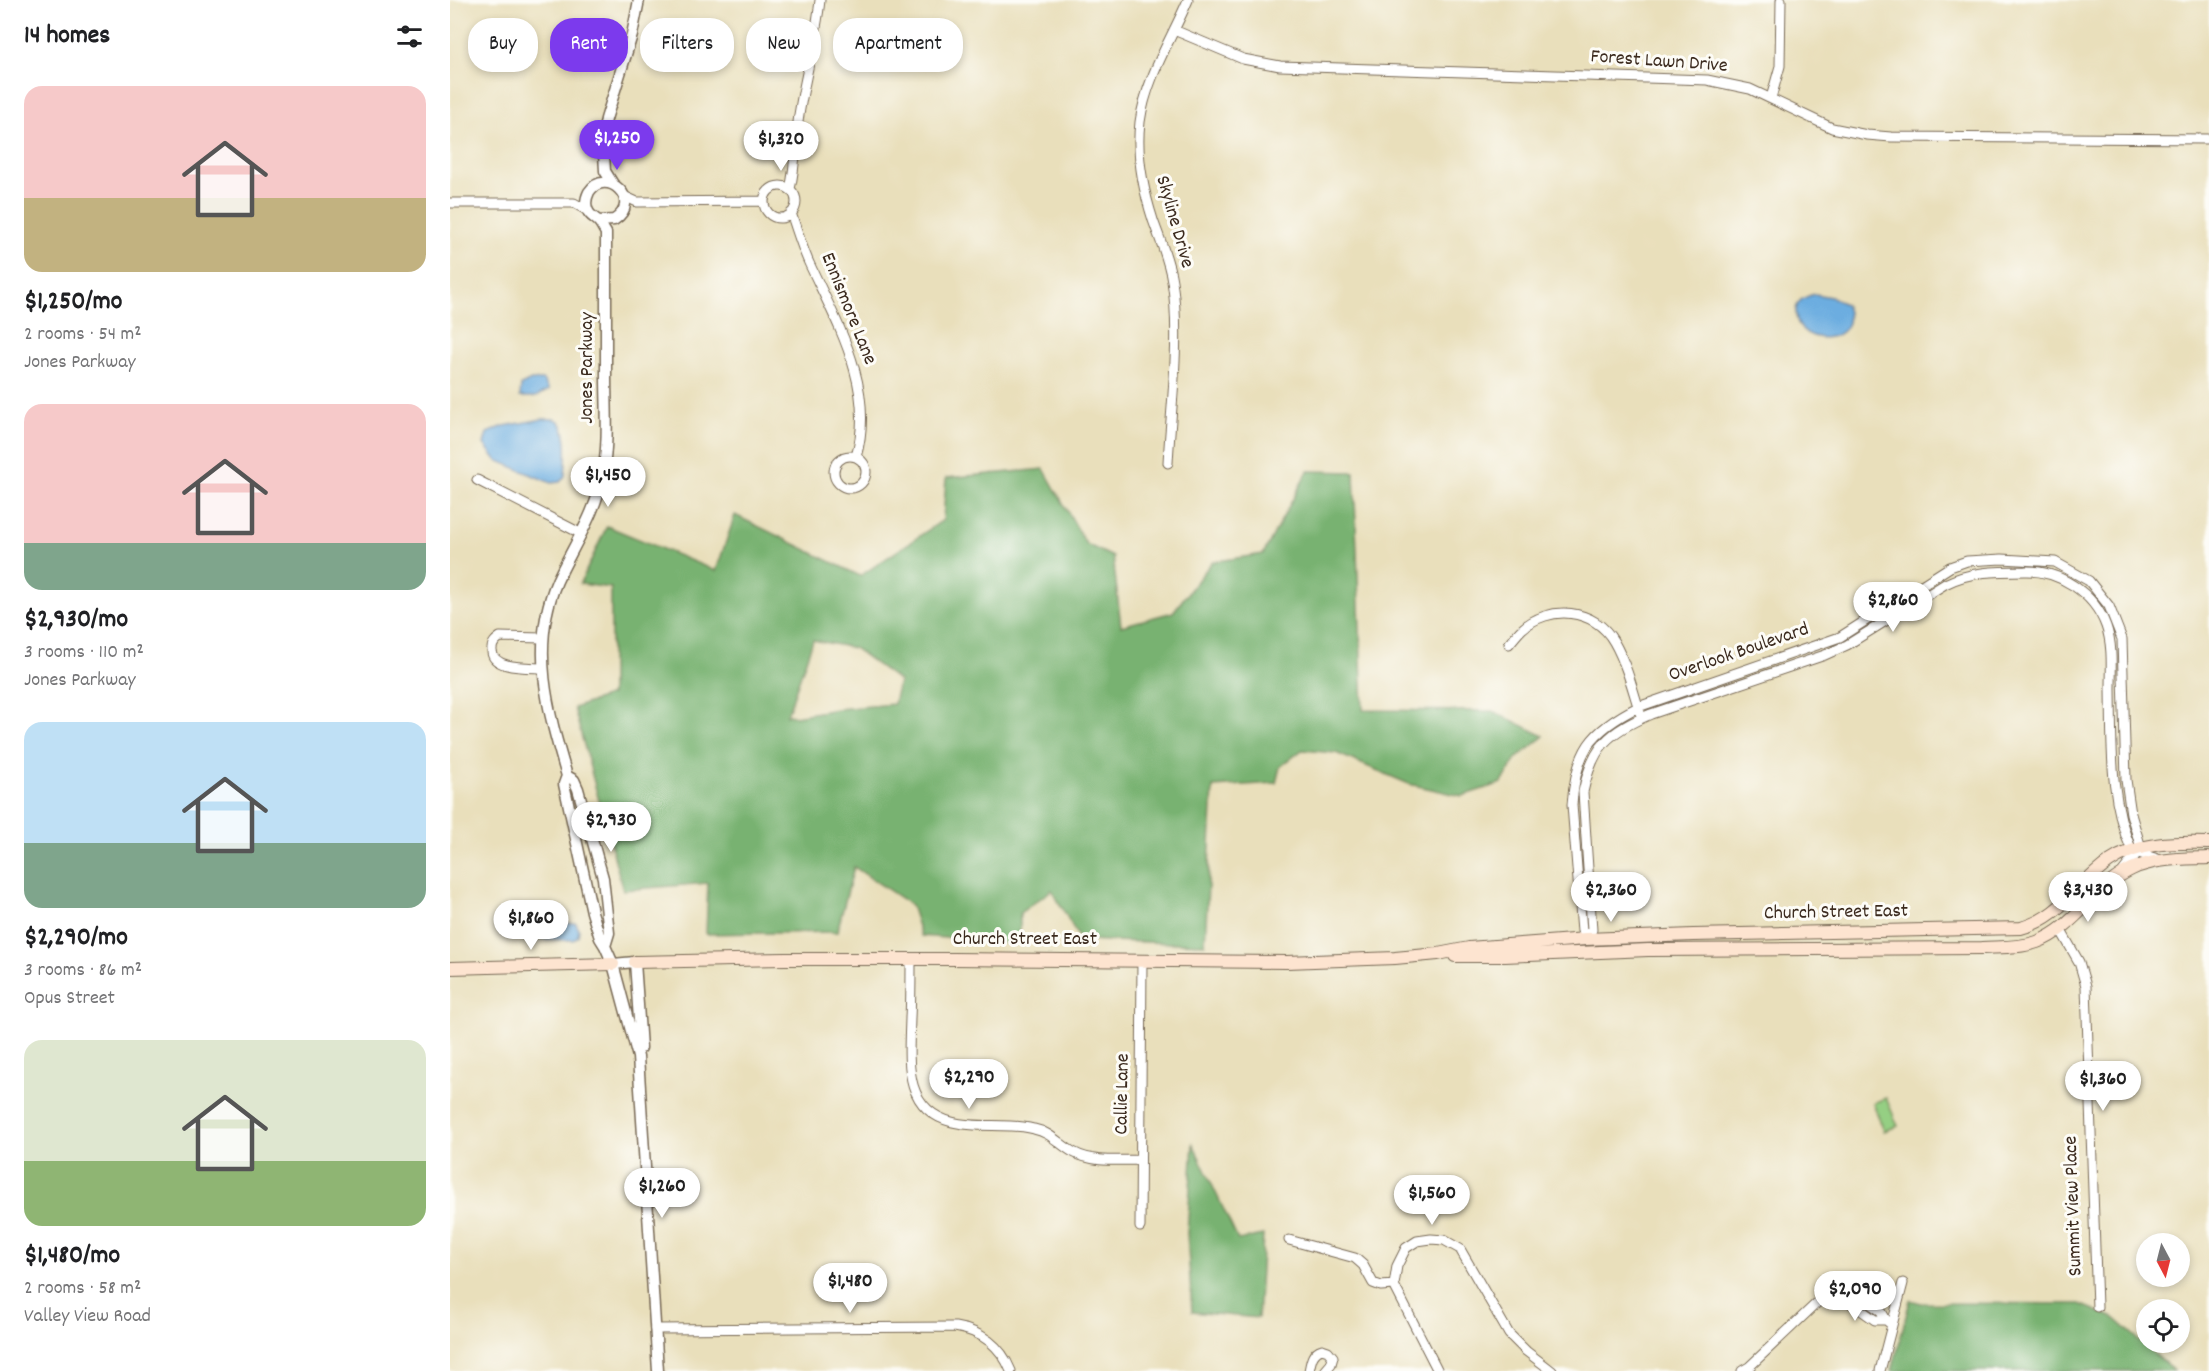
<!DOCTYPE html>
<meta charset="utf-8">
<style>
body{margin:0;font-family:Dekko,sans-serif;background:#f2f2f2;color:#202124;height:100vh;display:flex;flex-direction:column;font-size:22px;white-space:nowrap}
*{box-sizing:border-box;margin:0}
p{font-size:20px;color:#757577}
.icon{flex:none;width:33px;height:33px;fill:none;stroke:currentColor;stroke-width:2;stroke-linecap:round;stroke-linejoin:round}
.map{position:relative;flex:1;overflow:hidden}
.panel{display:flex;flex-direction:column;background:#fff;width:450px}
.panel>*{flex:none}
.banner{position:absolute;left:18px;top:18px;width:570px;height:54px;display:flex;gap:12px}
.needle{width:39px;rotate:173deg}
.tools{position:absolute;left:1686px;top:1233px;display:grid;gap:12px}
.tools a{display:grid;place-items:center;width:54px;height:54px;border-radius:50%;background:#fff;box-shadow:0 3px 9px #0003;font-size:30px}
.price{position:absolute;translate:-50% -51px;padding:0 14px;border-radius:21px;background:#fff;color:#222;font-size:20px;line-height:39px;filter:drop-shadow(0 2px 3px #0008)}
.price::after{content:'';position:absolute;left:50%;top:36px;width:18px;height:14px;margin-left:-9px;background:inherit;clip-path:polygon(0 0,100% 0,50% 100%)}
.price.active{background:#7c3aed;color:#fff}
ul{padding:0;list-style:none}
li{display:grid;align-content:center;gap:12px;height:318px;padding:0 24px}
li span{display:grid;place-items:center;height:186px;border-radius:18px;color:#555}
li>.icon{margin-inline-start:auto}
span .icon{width:108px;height:108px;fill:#fffc;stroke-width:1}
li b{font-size:26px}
h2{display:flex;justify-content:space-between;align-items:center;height:72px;padding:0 24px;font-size:26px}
.pill{padding:0 21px;border-radius:24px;background:#fff;box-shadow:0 3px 9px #0003;font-size:21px;line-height:54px}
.pill.active{background:#7c3aed;color:#fff}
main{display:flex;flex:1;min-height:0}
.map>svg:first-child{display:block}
.green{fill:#95cf83;stroke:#687c50;stroke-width:1.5}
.forest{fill:#78b271;stroke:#5a6e48;stroke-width:1.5;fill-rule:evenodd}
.water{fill:#6cade0;stroke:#546c7f;stroke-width:1.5}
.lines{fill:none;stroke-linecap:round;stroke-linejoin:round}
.minor-casing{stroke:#786955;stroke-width:11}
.tertiary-casing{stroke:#786955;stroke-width:13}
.secondary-casing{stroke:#786955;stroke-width:14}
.minor{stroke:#fff;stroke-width:9}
.tertiary{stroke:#fff;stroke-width:10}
.secondary{stroke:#fde4d0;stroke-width:12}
.labels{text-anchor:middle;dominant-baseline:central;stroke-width:6;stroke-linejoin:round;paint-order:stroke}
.street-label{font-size:20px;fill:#3b2a1e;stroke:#fdfcf7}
</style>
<main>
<section class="panel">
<h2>14 homes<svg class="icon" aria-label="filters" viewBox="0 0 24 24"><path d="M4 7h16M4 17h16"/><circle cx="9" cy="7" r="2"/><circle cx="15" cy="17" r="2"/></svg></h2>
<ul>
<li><span style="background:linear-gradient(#f6c9c9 60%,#c2b280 0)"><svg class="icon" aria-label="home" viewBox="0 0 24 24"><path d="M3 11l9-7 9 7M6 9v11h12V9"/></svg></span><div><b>$1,250/mo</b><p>2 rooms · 54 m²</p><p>Jones Parkway</p></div></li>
<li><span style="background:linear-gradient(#f6c9c9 75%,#7fa58c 0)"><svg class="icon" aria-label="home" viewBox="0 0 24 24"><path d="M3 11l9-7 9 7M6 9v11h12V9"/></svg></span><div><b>$2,930/mo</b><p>3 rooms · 110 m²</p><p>Jones Parkway</p></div></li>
<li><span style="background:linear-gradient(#bfe0f5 65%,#7fa58c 0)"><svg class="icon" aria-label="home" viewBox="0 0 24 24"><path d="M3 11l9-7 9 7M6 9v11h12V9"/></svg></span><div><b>$2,290/mo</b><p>3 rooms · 86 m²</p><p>Opus Street</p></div></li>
<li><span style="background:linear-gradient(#dfe7d0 65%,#8fb573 0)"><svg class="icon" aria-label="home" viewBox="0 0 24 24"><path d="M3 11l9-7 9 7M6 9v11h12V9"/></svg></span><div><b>$1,480/mo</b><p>2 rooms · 58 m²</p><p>Valley View Road</p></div></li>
</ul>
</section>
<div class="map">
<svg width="1759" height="1371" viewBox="0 0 1759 1371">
<rect width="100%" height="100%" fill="#fdfcf7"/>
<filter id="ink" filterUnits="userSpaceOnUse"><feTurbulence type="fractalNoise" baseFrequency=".0167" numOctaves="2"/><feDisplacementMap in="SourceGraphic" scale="12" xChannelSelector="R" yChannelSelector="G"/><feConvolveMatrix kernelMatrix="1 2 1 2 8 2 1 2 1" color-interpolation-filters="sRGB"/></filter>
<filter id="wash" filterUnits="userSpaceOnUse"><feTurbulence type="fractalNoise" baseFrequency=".008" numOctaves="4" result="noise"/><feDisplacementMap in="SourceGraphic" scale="24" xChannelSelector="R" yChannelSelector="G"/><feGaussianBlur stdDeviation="1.35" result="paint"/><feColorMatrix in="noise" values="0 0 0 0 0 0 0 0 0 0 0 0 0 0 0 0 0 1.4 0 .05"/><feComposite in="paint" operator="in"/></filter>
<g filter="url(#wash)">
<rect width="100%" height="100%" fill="#e9dfbb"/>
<!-- green -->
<path class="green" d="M1436,1098L1448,1126L1434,1131L1423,1103Z"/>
<!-- forest -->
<path class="forest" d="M594,469L636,544L663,557L671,626L723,612L762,562L813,554L858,471L904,472L913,710L1043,711L1094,736L1066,759L1052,783L1012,796L959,784L886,753L852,750L830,767L826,783L763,787L755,944L630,940L602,890L570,913V944L471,936L461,905L404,867L387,932L256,934L258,883L173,890L124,708L161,695V588L130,584L157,526L266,571L285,515L410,576L493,520L496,478ZM363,640L404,648L449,681L444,704L387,709L345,716L337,715Z
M743,1144L788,1240L813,1235L808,1318L742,1312L737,1233Z
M1460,1300L1471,1303L1630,1304L1664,1318L1724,1371H1442Z"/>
<!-- water -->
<path class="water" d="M1365,294L1381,297L1395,304C1415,345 1344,350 1346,311C1347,299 1355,297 1365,294Z
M81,380H93L99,390L86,397H70L71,385Z
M93,419C97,419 103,418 107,420C120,427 116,464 115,476L110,482L101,483L46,460L34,444L37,433L54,426Z
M107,923H126L129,930L128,936L123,940L91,939L96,930Z"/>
</g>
<g filter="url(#ink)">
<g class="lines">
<defs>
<path id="minor" d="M724,30L793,59L830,66L1257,80L1300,89L1382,128L1417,135L1441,137L1759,139
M1321,98L1330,66L1331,0
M314 202a16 16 0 1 1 32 0a16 16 0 1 1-32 0Z
M340,189C346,165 345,140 349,115C355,76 366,39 370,0
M174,196L187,202L314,201
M0,203H124L138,211
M341,213C347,230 352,248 360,265C388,325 426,389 406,457
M384 472a16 16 0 1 1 32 0a16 16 0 1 1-32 0Z
M718,463C721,405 731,337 722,281C719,260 710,240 703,220C693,189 686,155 690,122C696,78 721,40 738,0
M27,480L130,533
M1059,644C1063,639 1067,634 1071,630C1099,604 1145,608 1164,642C1176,663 1183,690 1190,713
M93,668C79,667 40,670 42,649C42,643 46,640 50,637L93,638
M1610,929L1629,962L1636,986L1647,1307
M1137,934L1132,931L1122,805C1126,751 1140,731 1188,707L1390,637L1500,567L1517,561L1552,559L1605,562L1639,581L1659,606L1672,639L1676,780L1681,814L1691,848L1671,874
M1137,938V934L1142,930L1133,792C1143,745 1159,732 1201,714L1375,655L1397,645L1495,584C1521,571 1546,571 1575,571C1609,570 1644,593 1656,626C1663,645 1661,669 1661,689C1662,744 1659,800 1682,851L1711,860
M461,959C461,979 461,999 460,1018C459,1059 452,1109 502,1122C528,1129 557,1122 584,1129C600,1132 609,1144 623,1152C643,1163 668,1160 690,1160
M690,1227L692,960
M839,1240L905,1258L913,1265L923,1283L931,1286L944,1285
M1396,1294L1398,1301L1425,1320H1436
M205,1329L505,1327C531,1331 551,1346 561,1371
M859,1371C861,1361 862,1352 872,1349L878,1351L883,1357L881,1364L875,1371
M988,1371L944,1285L947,1266L956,1248L967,1241L981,1239L994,1240L1010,1249L1059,1334L1076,1351L1102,1371
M1292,1371L1299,1367L1370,1300L1390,1290L1396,1294L1404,1293L1431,1311L1436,1320L1442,1325
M1430,1371L1453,1283"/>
<path id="tertiary" d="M163,184L155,171L153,136L156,119L182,35L189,0
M149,221L164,220C194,201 156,166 139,192C136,198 135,205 138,211C140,216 144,217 148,221C151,223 153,229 156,233C156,280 156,327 156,374C156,407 159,440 153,473C147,512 123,546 107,581C79,646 98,712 117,776L124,780L128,789L153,878L159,933L155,946
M117,776L114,784L142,912L150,938L155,946L163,964L188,1057L208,1371
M163,964L185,962L191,1048"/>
<path id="secondary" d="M1005,956H1055L1198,950L1532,948C1550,947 1570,948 1587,942C1625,928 1645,886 1682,869C1705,858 1734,859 1759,858
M185,962L336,959H503L837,962L945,958L988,954L1019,948L1136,939L1243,935L1571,928C1609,918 1628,884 1659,862C1688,842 1726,842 1759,843
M0,968L163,964"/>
</defs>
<!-- minor casing -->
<use href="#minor" class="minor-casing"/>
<!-- tertiary casing -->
<use href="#tertiary" class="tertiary-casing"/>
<!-- secondary casing -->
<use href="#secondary" class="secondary-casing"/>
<!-- minor -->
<use href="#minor" class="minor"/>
<!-- tertiary -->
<use href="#tertiary" class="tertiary"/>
<!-- secondary -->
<use href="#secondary" class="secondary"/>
</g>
</g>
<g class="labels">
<!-- street labels -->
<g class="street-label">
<text transform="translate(1209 62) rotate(4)">Forest Lawn Drive</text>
<text transform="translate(724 222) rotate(74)">Skyline Drive</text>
<text transform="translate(398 309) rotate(68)">Ennismore Lane</text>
<text transform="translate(138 368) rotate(-90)">Jones Parkway</text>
<text transform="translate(1289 653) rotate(-19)">Overlook Boulevard</text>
<text transform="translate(1386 913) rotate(-1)">Church Street East</text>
<text x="575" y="940">Church Street East</text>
<text transform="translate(673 1094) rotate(-89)">Callie Lane</text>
<text transform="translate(1624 1206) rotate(-92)">Summit View Place</text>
</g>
</g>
</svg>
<div class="tools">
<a><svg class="needle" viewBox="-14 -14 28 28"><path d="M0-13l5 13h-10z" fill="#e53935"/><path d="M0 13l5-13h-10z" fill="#757577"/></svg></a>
<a><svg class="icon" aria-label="locate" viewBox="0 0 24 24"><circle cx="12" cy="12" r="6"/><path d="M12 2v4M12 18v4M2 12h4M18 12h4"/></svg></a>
</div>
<b class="price active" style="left:167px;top:171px">$1,250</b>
<b class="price" style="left:331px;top:172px">$1,320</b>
<b class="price" style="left:158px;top:508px">$1,450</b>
<b class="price" style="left:1443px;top:633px">$2,860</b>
<b class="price" style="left:161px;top:853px">$2,930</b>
<b class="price" style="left:1161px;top:923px">$2,360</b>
<b class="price" style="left:1638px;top:923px">$3,430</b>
<b class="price" style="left:81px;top:951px">$1,860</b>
<b class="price" style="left:519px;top:1110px">$2,290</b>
<b class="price" style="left:1653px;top:1112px">$1,360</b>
<b class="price" style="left:212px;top:1219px">$1,260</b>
<b class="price" style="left:982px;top:1226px">$1,560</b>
<b class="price" style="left:400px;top:1314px">$1,480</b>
<b class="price" style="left:1405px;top:1322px">$2,090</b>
<div class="banner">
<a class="pill">Buy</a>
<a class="pill active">Rent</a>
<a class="pill">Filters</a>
<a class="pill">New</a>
<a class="pill">Apartment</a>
</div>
</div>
</main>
